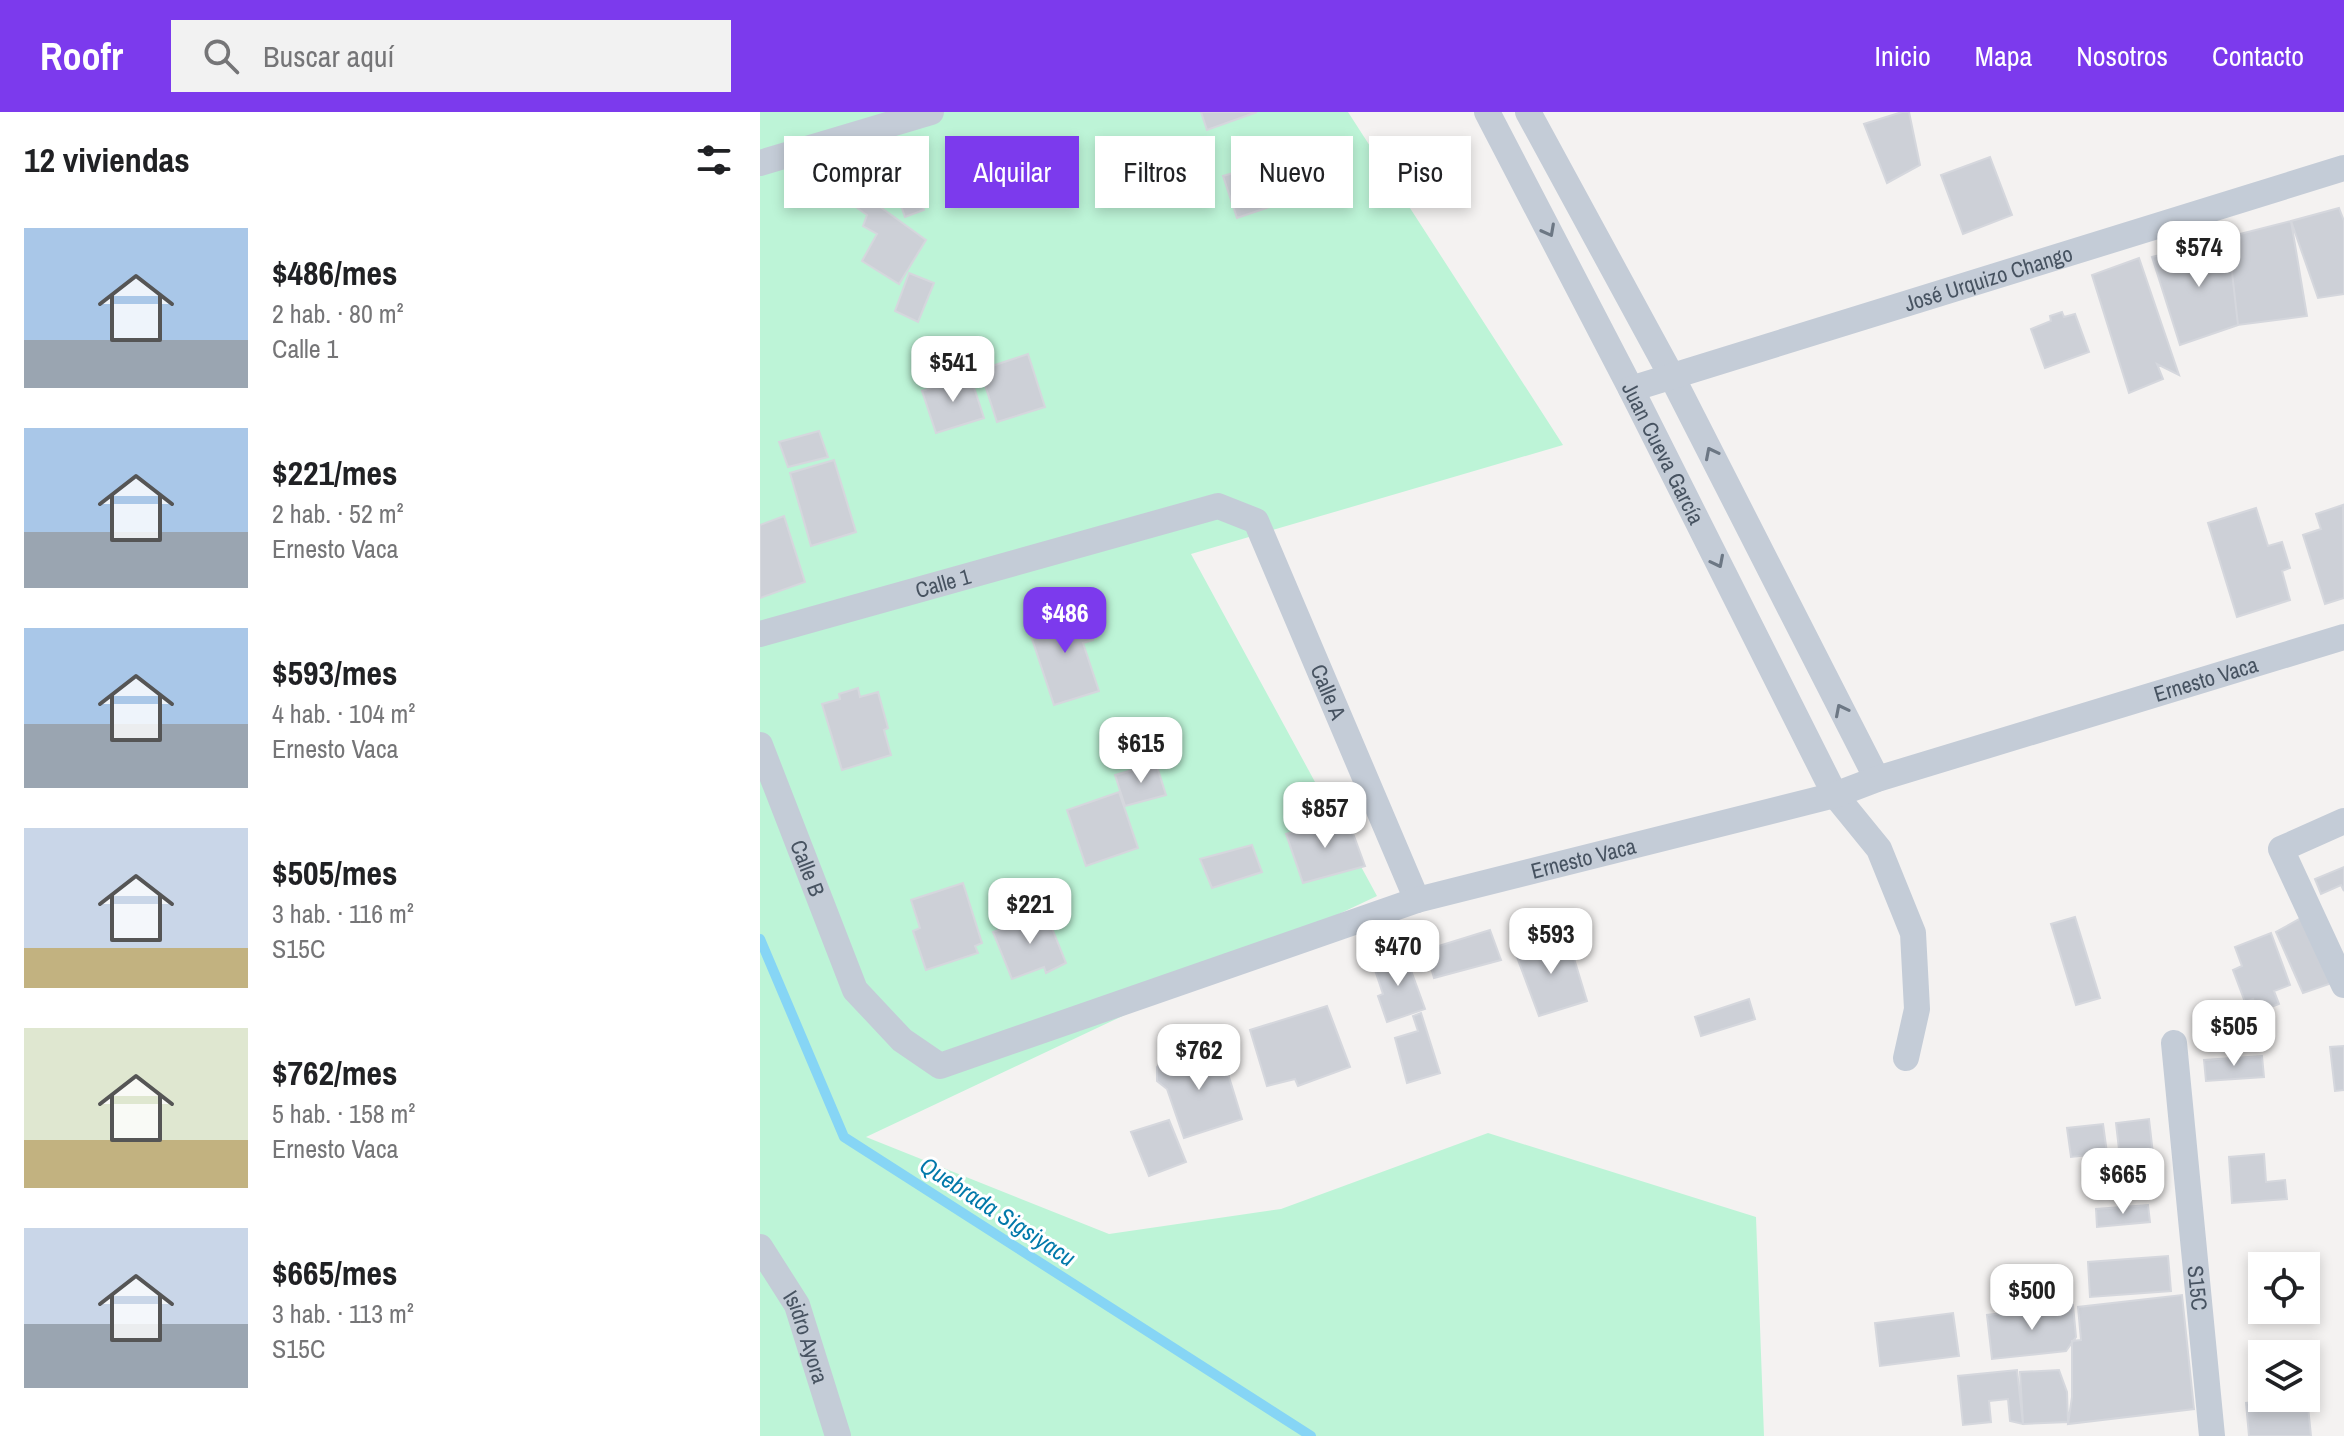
<!DOCTYPE html>
<html lang="es">
<meta charset="utf-8">
<style>
body{margin:0;font-family:"Archivo Narrow",sans-serif;background:#f2f2f2;color:#202124;height:100vh;display:flex;flex-direction:column;font-size:30px;white-space:nowrap}
*{box-sizing:border-box;margin:0}
p{font-size:26px;color:#757577}
.icon{flex:none;width:44px;height:44px;fill:none;stroke:currentColor;stroke-width:2;stroke-linecap:round;stroke-linejoin:round}
.map{position:relative;flex:1;overflow:hidden}
.sheet{display:flex;flex-direction:column;background:#fff;width:760px}
.sheet>*{flex:none}
.hud{position:absolute;left:24px;top:24px;width:760px;height:72px;display:flex;gap:16px}
.controls{position:absolute;left:1488px;top:1140px;display:grid;gap:16px}
.controls a{display:grid;place-items:center;width:72px;height:72px;border-radius:0px;background:#fff;box-shadow:0 4px 12px #0003;font-size:40px}
.price{position:absolute;translate:-50% -68px;padding:0 18px;border-radius:16px;background:#fff;color:#222;font-size:26px;line-height:52px;filter:drop-shadow(0 2px 4px #0008)}
.price::after{content:'';position:absolute;left:50%;top:48px;width:24px;height:18px;margin-left:-12px;background:inherit;clip-path:polygon(0 0,100% 0,50% 100%)}
.price.on{background:#7c3aed;color:#fff}
ul{padding:0;list-style:none}
li{display:flex;align-items:center;gap:24px;height:200px;padding:0 24px}
li span{display:grid;place-items:center;flex:none;width:224px;height:160px;border-radius:0px;color:#555}
li>.icon{margin-inline-start:auto}
span .icon{width:96px;height:96px;fill:#fffc;stroke-width:1}
li b{font-size:34px}
h2{display:flex;justify-content:space-between;align-items:center;height:96px;padding:0 24px;font-size:34px}
.pill{padding:0 28px;border-radius:0px;background:#fff;box-shadow:0 4px 12px #0003;font-size:28px;line-height:72px}
.pill.on{background:#7c3aed;color:#fff}
header{display:flex;align-items:center;gap:48px;box-sizing:border-box;height:112px;padding:0 40px;background:#7c3aed;color:#fff}
header strong{font-size:38px}
nav{display:flex;gap:44px;margin-inline-start:auto;font-size:28px}
.search{width:560px;height:72px;background:#f2f2f2;display:flex;align-items:center;gap:20px;box-sizing:border-box;padding:0 28px;border-radius:0px;color:#757577;font-size:30px}
main{display:flex;flex:1;min-height:0}
.map>svg:first-child{display:block}
.green{fill:#bdf4d7}
.lines{fill:none;stroke-linecap:round;stroke-linejoin:round}
.stream{stroke:#86d5f5;stroke-width:10}
.building{fill:#cdd0d7;stroke:#d5d7dd;stroke-width:2}
.street{stroke:#c4ccd7;stroke-width:26}
.oneway{stroke:#6c7784}
.labels{text-anchor:middle;dominant-baseline:central;stroke-width:6;stroke-linejoin:round;paint-order:stroke}
.street-label{font-size:22px;fill:#475361;stroke:#fff}
.water-label{font-size:24px;font-style:italic;fill:#0279aa;stroke:#fff}
</style>
<header>
<strong>Roofr</strong>
<div class="search"><svg class="icon" aria-label="search" viewBox="0 0 24 24"><circle cx="10" cy="10" r="6"/><path d="M15 15l6 6"/></svg>Buscar aquí</div>
<nav><a>Inicio</a><a>Mapa</a><a>Nosotros</a><a>Contacto</a></nav>
</header>
<main>
<section class="sheet">
<h2>12 viviendas<svg class="icon" aria-label="filters" viewBox="0 0 24 24"><path d="M4 7h16M4 17h16"/><circle cx="9" cy="7" r="2"/><circle cx="15" cy="17" r="2"/></svg></h2>
<ul>
<li><span style="background:linear-gradient(#a9c7e8 70%,#9aa5b1 0)"><svg class="icon" aria-label="home" viewBox="0 0 24 24"><path d="M3 11l9-7 9 7M6 9v11h12V9"/></svg></span><div><b>$486/mes</b><p>2 hab. · 80 m²</p><p>Calle 1</p></div></li>
<li><span style="background:linear-gradient(#a9c7e8 65%,#9aa5b1 0)"><svg class="icon" aria-label="home" viewBox="0 0 24 24"><path d="M3 11l9-7 9 7M6 9v11h12V9"/></svg></span><div><b>$221/mes</b><p>2 hab. · 52 m²</p><p>Ernesto Vaca</p></div></li>
<li><span style="background:linear-gradient(#a9c7e8 60%,#9aa5b1 0)"><svg class="icon" aria-label="home" viewBox="0 0 24 24"><path d="M3 11l9-7 9 7M6 9v11h12V9"/></svg></span><div><b>$593/mes</b><p>4 hab. · 104 m²</p><p>Ernesto Vaca</p></div></li>
<li><span style="background:linear-gradient(#c9d6e8 75%,#c2b280 0)"><svg class="icon" aria-label="home" viewBox="0 0 24 24"><path d="M3 11l9-7 9 7M6 9v11h12V9"/></svg></span><div><b>$505/mes</b><p>3 hab. · 116 m²</p><p>S15C</p></div></li>
<li><span style="background:linear-gradient(#dfe7d0 70%,#c2b280 0)"><svg class="icon" aria-label="home" viewBox="0 0 24 24"><path d="M3 11l9-7 9 7M6 9v11h12V9"/></svg></span><div><b>$762/mes</b><p>5 hab. · 158 m²</p><p>Ernesto Vaca</p></div></li>
<li><span style="background:linear-gradient(#c9d6e8 60%,#9aa5b1 0)"><svg class="icon" aria-label="home" viewBox="0 0 24 24"><path d="M3 11l9-7 9 7M6 9v11h12V9"/></svg></span><div><b>$665/mes</b><p>3 hab. · 113 m²</p><p>S15C</p></div></li>
</ul>
</section>
<div class="map">
<svg width="1584" height="1324" viewBox="0 0 1584 1324">
<rect width="100%" height="100%" fill="#f4f2f1"/>
<!-- green -->
<path class="green" d="M0,0H588L803,333L431,442L617,784L106,1025L349,1122L521,1097L728,1021L996,1105L1004,1324H0Z"/>
<g class="lines">
<!-- stream -->
<path class="stream" d="M0,827L84,1025L551,1324"/>
</g>
<!-- building -->
<path class="building" d="M441,0H497L447,18Z
M1142,0H1149L1160,53L1127,71L1104,12Z
M1230,45L1252,103L1203,122L1181,63Z
M525,46L539,85L477,106L463,64Z
M146,48L164,98L145,105L127,54Z
M87,71L166,128L139,172L102,149L117,122L103,114L107,103L78,82Z
M1579,96L1584,109V182L1558,186L1531,109Z
M1531,109L1547,204L1478,213L1468,125Z
M1468,125L1478,213L1420,233L1392,145Z
M1379,146L1419,263L1397,252L1403,267L1369,281L1332,163Z
M149,161L174,171L158,210L135,199Z
M1302,200L1304,205L1315,202L1329,240L1285,256L1271,217L1291,209L1290,204Z
M268,242L285,295L237,310L220,258Z
M210,263L224,306L176,321L162,279Z
M59,319L68,345L28,355L19,330Z
M74,348L96,420L51,434L30,361Z
M1583,393L1584,486L1565,492L1543,423L1561,417L1556,402Z
M1496,396L1508,434L1522,430L1530,456L1522,459L1530,488L1477,505L1448,411Z
M24,404L45,470L0,486V413Z
M322,494L333,528L323,531L339,579L294,593L267,512Z
M98,576L100,585L118,580L128,616L124,618L131,643L82,658L62,592L80,587L79,582Z
M396,651L406,683L365,694L355,663Z
M359,680L378,736L326,754L307,698Z
M587,705L605,754L543,771L526,722Z
M492,733L502,760L452,776L440,747Z
M1584,755V779L1581,773L1561,782L1555,767Z
M203,771L222,831L215,834L218,841L166,858L153,819L160,816L151,788Z
M285,799L306,851L286,861L284,855L252,867L233,820Z
M1315,805L1340,886L1316,893L1291,812Z
M1543,805L1572,871L1543,881L1516,820Z
M730,818L741,848L674,866L666,838Z
M1511,821L1530,873L1514,879L1519,892L1498,900L1493,887L1485,890L1473,858L1482,854L1475,835Z
M784,827L788,839L809,830L827,889L779,904L754,837Z
M645,842L665,897L627,910L618,884L623,882L613,852Z
M989,887L995,907L941,924L935,905Z
M567,894L590,955L538,974L535,967L507,974L490,918Z
M661,901L680,961L647,971L635,926L658,919L653,904Z
M1584,934V978L1575,979L1570,935Z
M461,939L482,1007L424,1026L407,977L397,969V955L405,945L416,943L425,950Z
M1502,944L1504,965L1446,969L1444,948Z
M1389,1007L1393,1042L1360,1046L1356,1011Z
M409,1008L426,1050L389,1064L371,1020Z
M1343,1012L1347,1041L1311,1045L1307,1016Z
M1504,1042L1506,1070L1525,1068L1527,1087L1472,1091L1469,1045Z
M1388,1093L1390,1110L1337,1115L1336,1097Z
M1408,1144L1411,1179L1330,1185L1328,1150Z
M1422,1183L1434,1297L1308,1312L1312,1285V1229L1321,1228L1318,1195Z
M1313,1193L1316,1225L1306,1239L1232,1247L1227,1203Z
M1193,1201L1199,1244L1120,1254L1115,1211Z
M1257,1258L1263,1312L1250,1309L1248,1287L1229,1289L1231,1310L1203,1313L1198,1264Z
M1299,1258L1307,1280L1308,1310L1263,1312L1260,1260Z
M1547,1284L1551,1324H1489L1486,1291Z"/>
<g class="lines">
<!-- street -->
<g class="street">
<path id="s1" d="M727,0L871,277L1075,683L1119,737L1153,821L1157,897L1146,946"/>
<path d="M768,0L911,263L1117,667"/>
<path d="M0,51L171,0"/>
<path id="s2" d="M871,277L1584,56"/>
<path id="s3" d="M0,522L458,394L496,409L657,788"/>
<path id="s4" d="M0,633L95,878L142,928L180,954L657,788L1075,683L1117,667L1584,525"/>
<path d="M1584,709L1521,737L1584,873"/>
<path id="s5" d="M1414,931L1452,1324"/>
<path id="s6" d="M0,1135L37,1193L78,1324"/>
</g>
</g>
<!-- one-way arrows -->
<defs><path id="oneway-chevron" d="M-2-3.5L2.5 0L-2 3.5" fill="none" stroke-width="1.6" stroke-linecap="round" stroke-linejoin="round" transform="scale(2)"/></defs>
<g class="oneway">
<use href="#oneway-chevron" transform="translate(789 119) rotate(62)"/>
<use href="#oneway-chevron" transform="translate(951 341) rotate(-117)"/>
<use href="#oneway-chevron" transform="translate(958 450) rotate(63)"/>
<use href="#oneway-chevron" transform="translate(1081 598) rotate(-117)"/>
</g>
<g class="labels">
<!-- street labels -->
<g class="street-label">
<text stroke="none"><textPath href="#s2" startOffset="374">José Urquizo Chango</textPath></text>
<text stroke="none"><textPath href="#s1" startOffset="384">Juan Cueva García</textPath></text>
<text stroke="none"><textPath href="#s3" startOffset="190">Calle 1</textPath></text>
<text stroke="none"><textPath href="#s4" startOffset="1702">Ernesto Vaca</textPath></text>
<text stroke="none"><textPath href="#s3" startOffset="702">Calle A</textPath></text>
<text stroke="none"><textPath href="#s4" startOffset="1054">Ernesto Vaca</textPath></text>
<text stroke="none"><textPath href="#s4" startOffset="132">Calle B</textPath></text>
<text stroke="none"><textPath href="#s5" startOffset="246">S15C</textPath></text>
<text stroke="none"><textPath href="#s6" startOffset="102">Isidro Ayora</textPath></text>
</g>
<!-- water labels -->
<g class="water-label">
<text transform="translate(238 1099) rotate(33)">Quebrada Sigsiyacu</text>
</g>
</g>
</svg>
<div class="controls">
<a><svg class="icon" aria-label="locate" viewBox="0 0 24 24"><circle cx="12" cy="12" r="6"/><path d="M12 2v4M12 18v4M2 12h4M18 12h4"/></svg></a>
<a><svg class="icon" aria-label="layers" viewBox="0 0 24 24"><path d="M12 4l9 5-9 5-9-5zM3 14l9 5 9-5"/></svg></a>
</div>
<b class="price" style="left:1439px;top:177px">$574</b>
<b class="price" style="left:193px;top:292px">$541</b>
<b class="price on" style="left:305px;top:543px">$486</b>
<b class="price" style="left:381px;top:673px">$615</b>
<b class="price" style="left:565px;top:738px">$857</b>
<b class="price" style="left:270px;top:834px">$221</b>
<b class="price" style="left:791px;top:864px">$593</b>
<b class="price" style="left:638px;top:876px">$470</b>
<b class="price" style="left:1474px;top:956px">$505</b>
<b class="price" style="left:439px;top:980px">$762</b>
<b class="price" style="left:1363px;top:1104px">$665</b>
<b class="price" style="left:1272px;top:1220px">$500</b>
<div class="hud">
<a class="pill">Comprar</a>
<a class="pill on">Alquilar</a>
<a class="pill">Filtros</a>
<a class="pill">Nuevo</a>
<a class="pill">Piso</a>
</div>
</div>
</main>
